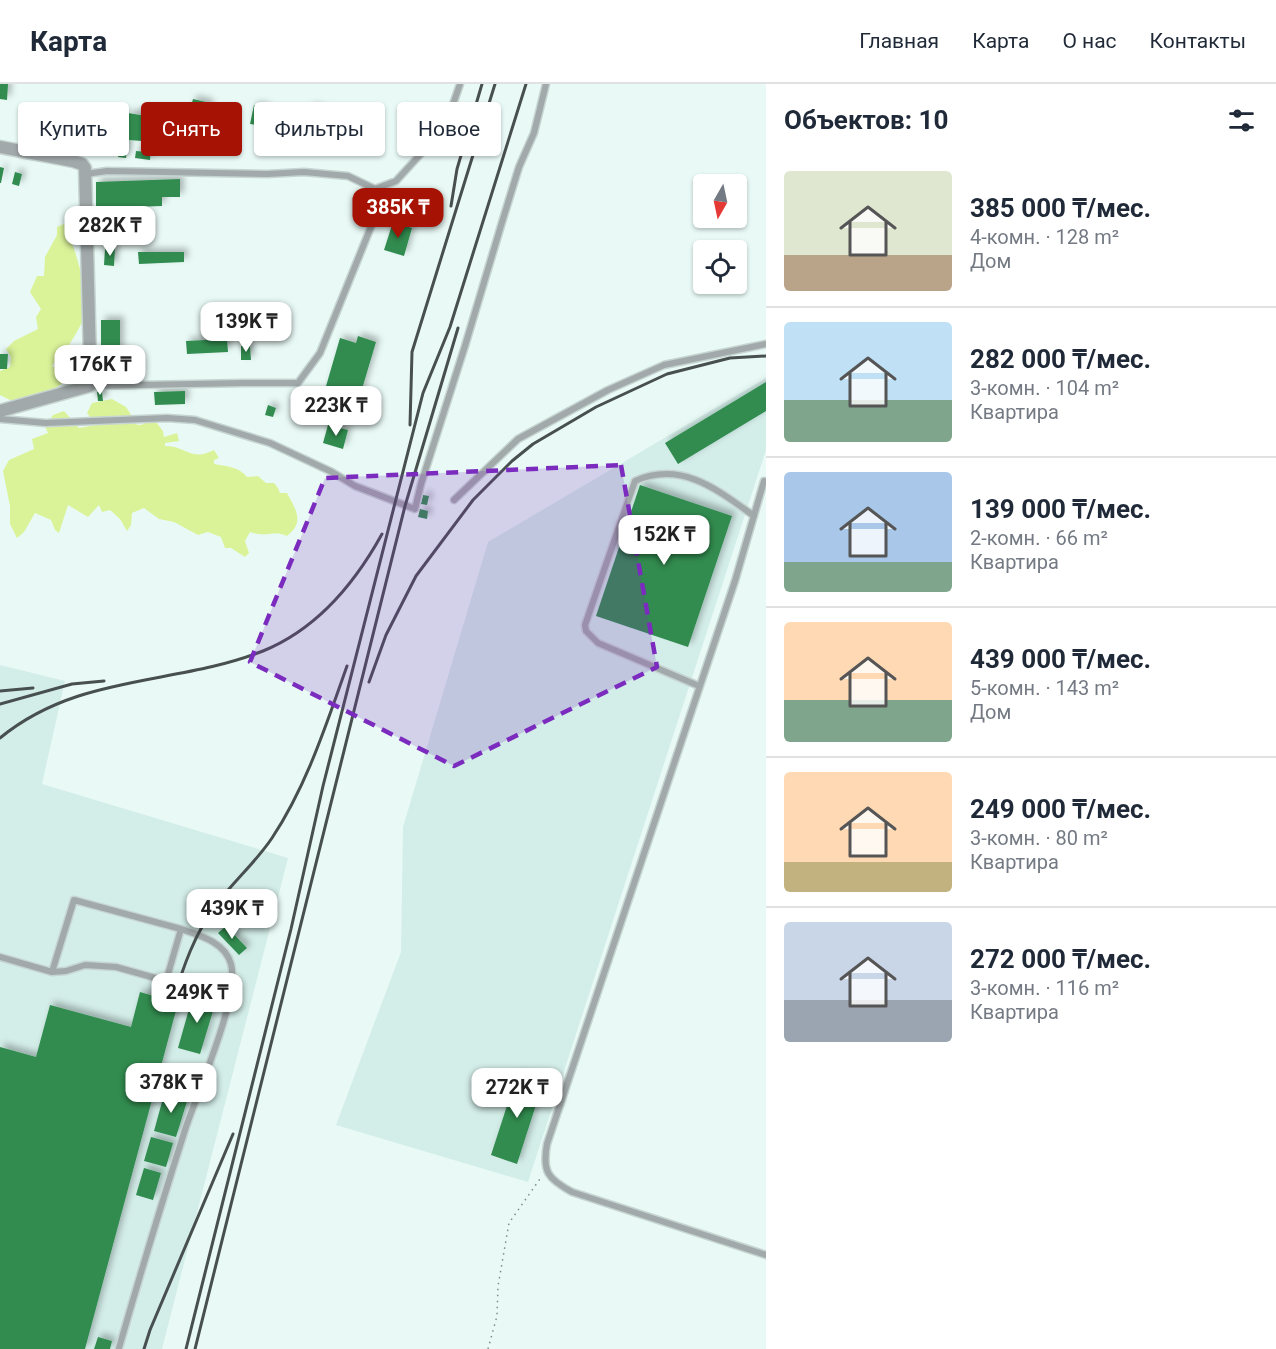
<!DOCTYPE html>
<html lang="ru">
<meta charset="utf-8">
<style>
body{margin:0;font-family:Roboto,sans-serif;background:#f6f6f7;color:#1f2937;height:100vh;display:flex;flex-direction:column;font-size:22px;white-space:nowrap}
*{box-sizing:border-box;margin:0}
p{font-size:20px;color:#747a83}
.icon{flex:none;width:33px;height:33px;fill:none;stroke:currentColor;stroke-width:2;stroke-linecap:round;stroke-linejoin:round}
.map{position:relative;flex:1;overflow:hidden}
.sheet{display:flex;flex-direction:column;background:#fff;width:510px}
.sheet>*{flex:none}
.top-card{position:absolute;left:18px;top:18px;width:570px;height:54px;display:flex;gap:12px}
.needle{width:39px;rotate:189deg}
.tools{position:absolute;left:693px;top:90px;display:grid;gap:12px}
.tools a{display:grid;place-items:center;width:54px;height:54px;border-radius:6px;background:#fff;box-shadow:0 2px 4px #0004;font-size:30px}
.price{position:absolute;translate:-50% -51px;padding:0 14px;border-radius:12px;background:#fff;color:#222;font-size:20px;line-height:39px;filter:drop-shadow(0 2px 3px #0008)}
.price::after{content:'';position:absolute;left:50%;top:36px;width:18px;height:14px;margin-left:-9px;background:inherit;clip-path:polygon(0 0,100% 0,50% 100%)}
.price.active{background:#a61204;color:#fff}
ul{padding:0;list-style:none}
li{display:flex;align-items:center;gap:18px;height:150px;padding:0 18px}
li+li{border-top:2px solid #e0e1e3}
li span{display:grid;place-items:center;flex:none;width:168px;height:120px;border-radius:6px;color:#555}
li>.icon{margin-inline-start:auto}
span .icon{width:72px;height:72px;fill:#fffc;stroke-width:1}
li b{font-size:26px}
h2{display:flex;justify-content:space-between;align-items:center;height:72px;padding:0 18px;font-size:26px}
.pill{padding:0 21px;border-radius:6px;background:#fff;box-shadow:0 2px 4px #0004;font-size:21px;line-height:54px}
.pill.active{background:#a61204;color:#fff}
header{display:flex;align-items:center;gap:36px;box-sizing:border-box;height:84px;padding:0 30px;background:#fff;border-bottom:2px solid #e0e1e3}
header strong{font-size:28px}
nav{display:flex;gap:33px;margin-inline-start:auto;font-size:21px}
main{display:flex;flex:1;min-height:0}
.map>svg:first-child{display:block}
.built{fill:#d3ede8}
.green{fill:#daf399}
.building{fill:#308c50;filter:url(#shadow)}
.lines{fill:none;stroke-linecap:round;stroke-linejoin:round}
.service-casing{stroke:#c6d5d1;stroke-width:9}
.minor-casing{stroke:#c6d5d1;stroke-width:15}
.path{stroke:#808b89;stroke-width:1.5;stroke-dasharray:1.5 4.5;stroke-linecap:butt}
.service{stroke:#a2a9aa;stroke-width:6}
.minor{stroke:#a2a9aa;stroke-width:12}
.rail{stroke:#48504f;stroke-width:3}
.marked{fill:#7b2cbf;fill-opacity:0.2;stroke:#7b2cbf;stroke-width:4.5;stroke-dasharray:12 8;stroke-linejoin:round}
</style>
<header>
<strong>Карта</strong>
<nav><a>Главная</a><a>Карта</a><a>О нас</a><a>Контакты</a></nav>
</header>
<main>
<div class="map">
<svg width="766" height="1265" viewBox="0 0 766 1265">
<defs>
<filter id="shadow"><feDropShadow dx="4" dy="-4" stdDeviation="3" flood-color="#0004"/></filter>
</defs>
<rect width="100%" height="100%" fill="#e9faf6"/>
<!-- built -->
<path class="built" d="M766,294V366L528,1098L336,1041L401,868L403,743L488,458Z
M0,581L65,597L42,700L288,774L162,1265H0Z"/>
<!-- green -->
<path class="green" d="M64,140C74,160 92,215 83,236C79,245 72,257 66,265C60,272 55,275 52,283H60L66,287L62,300L53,305L33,311L22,317L10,316L0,311V287L10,283L11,273L6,265L14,257L38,245L36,233L41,225L30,208L37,192H44L45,173L57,151V143Z
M112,315L126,323L135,337L134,340L141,341L147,338H156L163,347L164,353L177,349L179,357L165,359V362C187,362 190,378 214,366L219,374L214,376V380C225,382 240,383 247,393L258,392L266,399H274L278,404L280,409H287C296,426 305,438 287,452C273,446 267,454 250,448L245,457L249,469L245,473L231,464H225L221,453L208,448L198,451L174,438L159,435L144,424L132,429L131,441L127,447L120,435L110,426L102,428L99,421L88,433L68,421L59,449L55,446L51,436L35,429L24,448L17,454L10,440V422L3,387L9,376L34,365L32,355L48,349L45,342L53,331L64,327L79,344L96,341L87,329L92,319Z"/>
<!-- building -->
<path class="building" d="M0,0H8L7,16L0,15Z
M193,15L210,19L207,33L205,32L204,36L197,35L198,31L189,29Z
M254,21L267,24L264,42L250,40Z
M310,23L322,26L318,45L308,43L310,38H307Z
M128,29L146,32L142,57L129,56L126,74L118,73L121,53L124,54Z
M211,29L231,32L228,53L208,50Z
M198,41L206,42L205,50L197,49Z
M265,53L280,56L276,71L262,68Z
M148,63H151L150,76L135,74L136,67L147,68Z
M0,83L4,84L1,99H0Z
M15,88L22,90L19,102L12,100Z
M180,95V113H162V122L96,124V98Z
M393,138L412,144L404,172L384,166Z
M115,164L114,182L104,181L105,165Z
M138,168H184V178L139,180Z
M101,236H120V291H101Z
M358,252L376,258L354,332L343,329L345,323L322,316L340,254L356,259Z
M227,255L228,268L187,270L186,257Z
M241,262H250L251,276H241Z
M0,270H8L7,285H0Z
M766,298V327L678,380L665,359Z
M185,307V320L155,321L154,308Z
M97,308H102L103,317H98Z
M268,321L276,324L273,333L265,331Z
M328,341L348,346L343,365L323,359Z
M640,401L732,432L688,563L596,532Z
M423,411L429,412L427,421L421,420Z
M420,425L428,427L427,435L418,433Z
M226,842L247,864L239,871L218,849Z
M140,908L178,919L85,1265H0V963L36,973L50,921L131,943Z
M193,911L216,917L200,970L178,964Z
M517,991L543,999L517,1080L491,1071Z
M165,1007L188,1014L176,1053L154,1047Z
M151,1053L173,1059L166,1083L144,1077Z
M144,1084L161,1089L153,1116L136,1111Z
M98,1253L112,1257L110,1265H94Z"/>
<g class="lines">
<defs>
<path id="service" d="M86,90L107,87L267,90L304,88L348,92L375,105L396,97L428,62L448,35L460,0
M89,302L244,299H298L320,269L377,128L375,105
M0,335L46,339L167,334L195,336L270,359L332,388L355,402L415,425L421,400L465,262L503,135L519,83L534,49L546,0
M764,397L735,497L547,1060C542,1088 548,1095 572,1108L766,1171
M454,416L518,355L608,306L664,281L766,260
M699,602L598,559L586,547L585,541L635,397C681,376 718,406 754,432
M0,873L52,888L66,887L85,881L116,883L166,897L181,845C199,851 225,858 231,880C240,914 197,1009 185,1046C162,1118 140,1191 119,1264
M52,888L74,816L181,845"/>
<path id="minor" d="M0,63L73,77L82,80L85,84L90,274L89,302L0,327"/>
</defs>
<!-- service casing -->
<use href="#service" class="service-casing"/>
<!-- minor casing -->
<use href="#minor" class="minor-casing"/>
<!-- path -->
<path class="path" d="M488,1265L497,1232L498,1202L509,1139L542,1092"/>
<!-- service -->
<use href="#service" class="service"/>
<!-- minor -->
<use href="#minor" class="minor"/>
<!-- rail -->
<path class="rail" d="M451,122L457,85L482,0
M410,341L412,268L495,0
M369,598L386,551L416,492L473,416L512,377L533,360L596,323L667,290L730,274L766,272
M0,607L33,604
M0,620L72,600L104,597
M0,654C79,589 175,602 263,567C317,545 355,499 382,450
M173,917C183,883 195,849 216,821C233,798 256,778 272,754C307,701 326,641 347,582
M144,1265L150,1246L233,1050
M186,1265L291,845L323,702L423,309L450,243L526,0
M195,1265L405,422L458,244"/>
</g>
<!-- marked area -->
<path class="marked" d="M621,381L657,583L454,682L250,578L325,394Z"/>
</svg>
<div class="tools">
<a><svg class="needle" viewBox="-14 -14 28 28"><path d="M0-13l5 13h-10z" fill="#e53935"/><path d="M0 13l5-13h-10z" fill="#747a83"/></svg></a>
<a><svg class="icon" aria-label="locate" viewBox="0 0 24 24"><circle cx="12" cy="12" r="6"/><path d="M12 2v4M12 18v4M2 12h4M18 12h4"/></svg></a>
</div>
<b class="price active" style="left:398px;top:155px">385K ₸</b>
<b class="price" style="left:110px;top:173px">282K ₸</b>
<b class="price" style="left:246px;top:269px">139K ₸</b>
<b class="price" style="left:100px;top:312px">176K ₸</b>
<b class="price" style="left:336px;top:353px">223K ₸</b>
<b class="price" style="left:664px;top:482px">152K ₸</b>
<b class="price" style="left:232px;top:856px">439K ₸</b>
<b class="price" style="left:197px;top:940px">249K ₸</b>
<b class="price" style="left:171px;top:1030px">378K ₸</b>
<b class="price" style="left:517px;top:1035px">272K ₸</b>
<div class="top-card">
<a class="pill">Купить</a>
<a class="pill active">Снять</a>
<a class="pill">Фильтры</a>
<a class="pill">Новое</a>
</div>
</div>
<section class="sheet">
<h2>Объектов: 10<svg class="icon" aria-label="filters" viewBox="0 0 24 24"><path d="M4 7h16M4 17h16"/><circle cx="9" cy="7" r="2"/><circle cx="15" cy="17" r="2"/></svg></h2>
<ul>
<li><span style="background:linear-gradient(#dfe7d0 70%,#b9a48a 0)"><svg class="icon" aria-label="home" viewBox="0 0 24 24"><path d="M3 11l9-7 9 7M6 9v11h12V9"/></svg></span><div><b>385 000 ₸/мес.</b><p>4-комн. · 128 m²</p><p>Дом</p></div></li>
<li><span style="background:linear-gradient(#bfe0f5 65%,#7fa58c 0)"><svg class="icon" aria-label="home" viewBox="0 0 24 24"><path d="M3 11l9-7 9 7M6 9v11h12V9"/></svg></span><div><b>282 000 ₸/мес.</b><p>3-комн. · 104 m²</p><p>Квартира</p></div></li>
<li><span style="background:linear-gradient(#a9c7e8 75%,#7fa58c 0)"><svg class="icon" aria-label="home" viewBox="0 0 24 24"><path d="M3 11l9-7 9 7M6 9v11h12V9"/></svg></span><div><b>139 000 ₸/мес.</b><p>2-комн. · 66 m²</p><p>Квартира</p></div></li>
<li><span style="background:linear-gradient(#ffd9b3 65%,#7fa58c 0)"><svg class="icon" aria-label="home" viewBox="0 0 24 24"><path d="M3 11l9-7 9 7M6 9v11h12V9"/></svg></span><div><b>439 000 ₸/мес.</b><p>5-комн. · 143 m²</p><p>Дом</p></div></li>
<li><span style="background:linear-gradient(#ffd9b3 75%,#c2b280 0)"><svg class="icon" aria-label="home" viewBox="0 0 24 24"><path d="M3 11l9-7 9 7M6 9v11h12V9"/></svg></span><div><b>249 000 ₸/мес.</b><p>3-комн. · 80 m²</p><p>Квартира</p></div></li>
<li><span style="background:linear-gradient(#c9d6e8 65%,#9aa5b1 0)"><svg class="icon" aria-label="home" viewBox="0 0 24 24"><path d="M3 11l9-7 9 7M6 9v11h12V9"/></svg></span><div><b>272 000 ₸/мес.</b><p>3-комн. · 116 m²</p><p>Квартира</p></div></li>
</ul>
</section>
</main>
